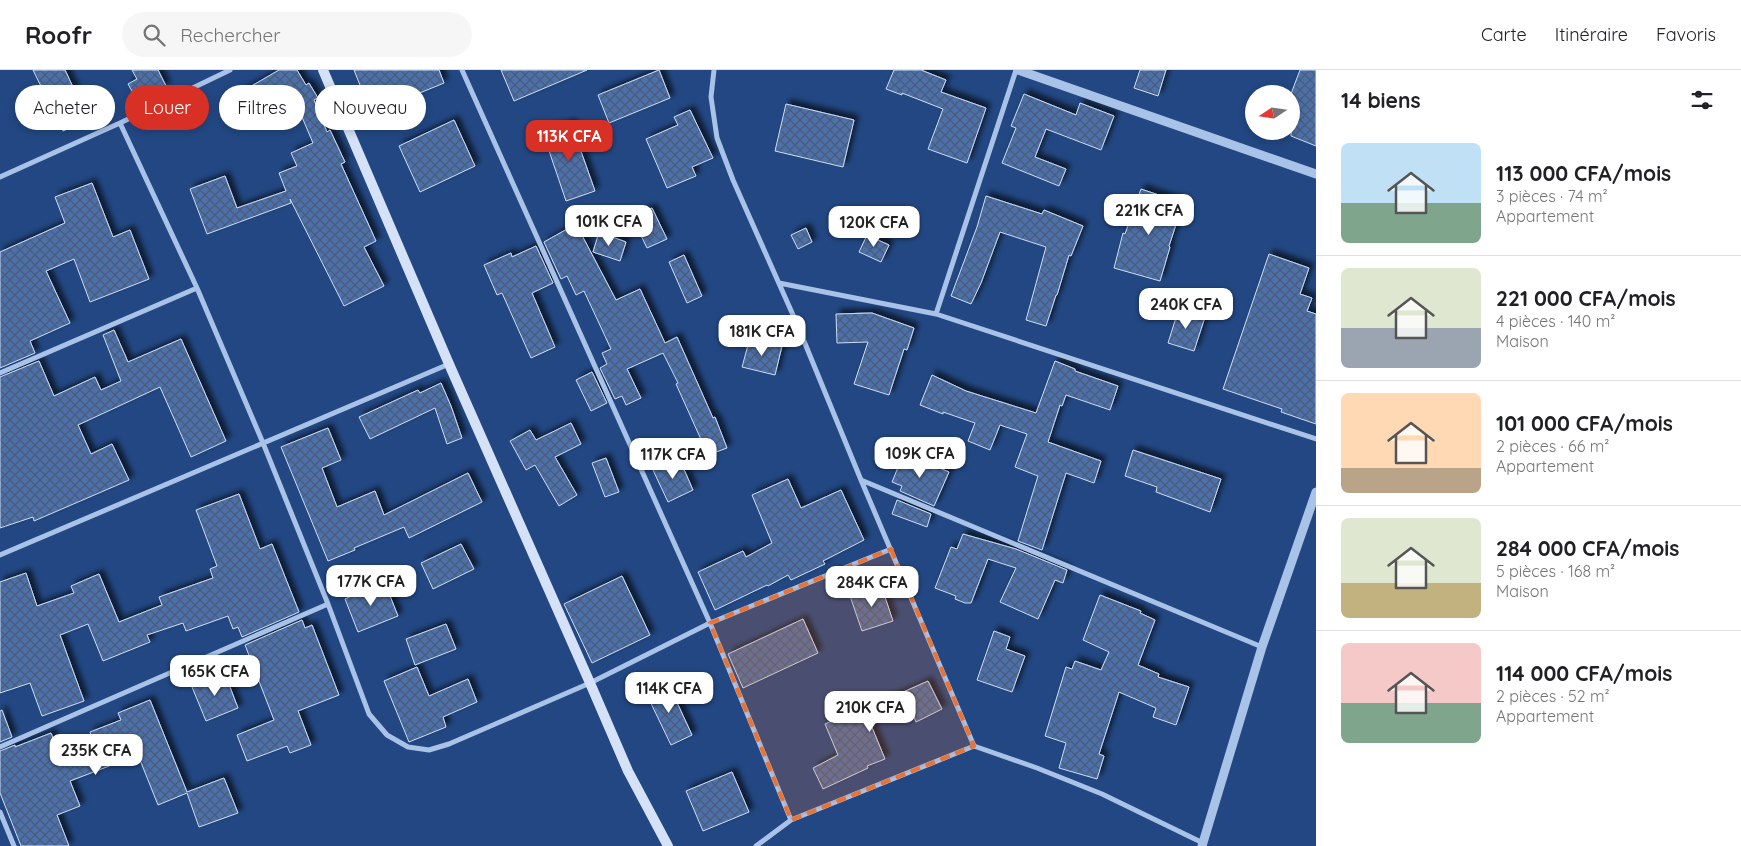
<!DOCTYPE html>
<html lang="fr">
<meta charset="utf-8">
<style>
body{margin:0;font-family:Quicksand,sans-serif;background:#f6f6f6;color:#202124;height:100vh;display:flex;flex-direction:column;font-size:19px;white-space:nowrap}
*{box-sizing:border-box;margin:0}
p{font-size:16px;color:#757577}
.icon{flex:none;width:28px;height:28px;fill:none;stroke:currentColor;stroke-width:2;stroke-linecap:round;stroke-linejoin:round}
.map{position:relative;flex:1;overflow:hidden}
.details{display:flex;flex-direction:column;background:#fff;width:425px}
.details>*{flex:none}
.banner{position:absolute;left:15px;top:15px;width:475px;height:45px;display:flex;gap:10px}
.needle{width:32px;rotate:257deg}
.fabs{position:absolute;left:1245px;top:15px;display:grid;gap:10px}
.fabs a{display:grid;place-items:center;width:55px;height:55px;border-radius:50%;background:#fff;box-shadow:0 2px 8px #0003;font-size:25px}
.price{position:absolute;translate:-50% -42px;padding:0 11px;border-radius:10px;background:#fff;color:#222;font-size:16px;line-height:32px;filter:drop-shadow(0 1px 2px #0008)}
.price::after{content:'';position:absolute;left:50%;top:30px;width:15px;height:11px;margin-left:-8px;background:inherit;clip-path:polygon(0 0,100% 0,50% 100%)}
.price.selected{background:#d93025;color:#fff}
ul{padding:0;list-style:none}
li{display:flex;align-items:center;gap:15px;height:125px;padding:0 25px}
li+li{border-top:1px solid #e0e0e0}
li span{display:grid;place-items:center;flex:none;width:140px;height:100px;border-radius:8px;color:#555}
li>.icon{margin-inline-start:auto}
span .icon{width:60px;height:60px;fill:#fffc;stroke-width:1}
li b{font-size:21px}
h2{display:flex;justify-content:space-between;align-items:center;height:60px;padding:0 25px;font-size:21px}
.chip{padding:0 18px;border-radius:22px;background:#fff;box-shadow:0 2px 8px #0003;font-size:18px;line-height:45px}
.chip.selected{background:#d93025;color:#fff}
header{display:flex;align-items:center;gap:30px;box-sizing:border-box;height:70px;padding:0 25px;background:#fff;border-bottom:1px solid #e0e0e0}
header strong{font-size:24px}
nav{display:flex;gap:28px;margin-inline-start:auto;font-size:18px}
.search{width:350px;height:45px;background:#f6f6f6;display:flex;align-items:center;gap:12px;box-sizing:border-box;padding:0 18px;border-radius:28px;color:#757577;font-size:19px}
main{display:flex;flex:1;min-height:0}
.map>svg:first-child{display:block}
.building{fill:url(#building-cross-hatch);stroke:#cdddf6;filter:url(#shadow)}
.lines{fill:none;stroke-linecap:round;stroke-linejoin:round}
.minor{stroke:#a9c2e8;stroke-width:5}
.tertiary{stroke:#a9c2e8;stroke-width:9}
.secondary{stroke:#d4e1f6;stroke-width:10}
.marked{fill:#eb7230;fill-opacity:0.2;stroke:#eb7230;stroke-width:4;stroke-dasharray:10 6;stroke-linejoin:round}
</style>
<header>
<strong>Roofr</strong>
<div class="search"><svg class="icon" aria-label="search" viewBox="0 0 24 24"><circle cx="10" cy="10" r="6"/><path d="M15 15l6 6"/></svg>Rechercher</div>
<nav><a>Carte</a><a>Itinéraire</a><a>Favoris</a></nav>
</header>
<main>
<div class="map">
<svg width="1316" height="776" viewBox="0 0 1316 776">
<defs>
<pattern id="building-cross-hatch" width="8" height="8" patternUnits="userSpaceOnUse" patternTransform="scale(1.25)"><rect width="8" height="8" fill="#4b70ab"/><path d="M0 0l8 8M0 8l8-8" fill="none" stroke="#4c5c77"/></pattern>
<filter id="shadow"><feDropShadow dx="4.5" dy="-4.5" stdDeviation="2.5" flood-color="#0009"/></filter>
</defs>
<rect width="100%" height="100%" fill="#224782"/>
<!-- building -->
<path class="building" d="M33,0H65L88,49L63,61Z
M132,0H158L166,16L137,30L128,14L137,9Z
M279,0H297L306,15L309,13L318,28L314,30L327,62L330,60L345,92L341,94L376,171L364,177L384,216L344,236L290,129L291,133L207,164L190,119L225,106L237,138L286,121L279,103L297,96L291,83L313,73L302,47L283,16L239,33L236,25Z
M354,0H439L444,13L371,43Z
M501,0H587L514,31Z
M659,0L670,28L609,53L598,25Z
M894,0H921L946,10L941,22L986,38L967,93L928,79L943,39L902,23V25L886,19Z
M1140,0H1166L1158,26L1134,18Z
M1300,0H1316V76L1291,66V24Z
M1024,24L1076,45L1080,33L1114,46L1101,80L1046,59L1035,87L1066,99L1059,116L1002,93L1016,58L1011,56Z
M786,34L854,50L843,97L775,81Z
M690,40L713,88L692,97L696,106L667,118L646,69L678,55L674,47Z
M454,50L475,96L420,122L399,76Z
M571,53L595,121L566,131L543,63Z
M92,113L113,167L130,160L149,209L90,232L74,189L46,201L70,253L30,271L35,283L0,298V182L65,153L55,127Z
M1141,119L1183,133L1169,176L1170,177L1160,211L1114,198L1123,163L1125,164Z
M986,126L1042,144L1044,140L1083,156L1071,186L1069,185L1057,225H1056L1046,256L1026,250L1046,177L1000,162L981,213L971,234L951,226L977,157Z
M652,138L667,169L647,178L632,147Z
M576,154L616,230L640,219L665,273L677,267L713,348L715,347L727,378L708,385L676,314L678,313L663,283L627,299L641,328L626,335L622,326L615,329L600,298L607,294L602,283L611,279L584,221L576,225L567,206L561,209L544,172Z
M806,158L812,172L798,179L791,165Z
M599,162L626,172L620,191L593,182Z
M867,165L889,175L881,192L859,182Z
M536,176L553,213L532,223L555,277L531,288L502,223L497,225L484,195L511,183L512,187Z
M1269,184L1309,198L1300,224L1312,228L1307,241L1316,244V354L1281,342L1282,339L1223,319Z
M684,185L702,226L687,233L669,192Z
M1179,238L1205,247L1194,281L1168,273Z
M872,243L914,258L907,280L904,279L889,325L854,314L868,272L837,273L836,244Z
M114,260L128,292L181,269L226,371L191,387L160,317L78,355L91,384L112,374L129,410L34,451L33,447L0,458V307L39,291L54,326L95,307L101,320L121,311L103,265Z
M750,268L782,276L775,305L742,297Z
M1055,291L1075,299V301L1118,316L1110,340L1066,325L1062,336L1060,335L1048,372L1101,391L1094,413L1066,403L1042,480L1018,471L1038,406L1015,397L1027,364L1000,355L990,380L968,371L975,353L943,342V344L920,335L932,305L966,321L1036,343Z
M592,302L607,333L591,341L576,310Z
M441,313L451,336L462,368L447,374L435,338L370,369L359,347L418,320L420,323Z
M571,353L581,374L555,387L577,425L559,436L535,395L526,400L510,371L530,360L536,370Z
M328,358L341,390L322,398L337,437L375,421L384,445L468,403L482,432L409,468L404,457L354,478L355,480L328,491L281,377Z
M1133,380L1221,409L1210,442L1156,422L1157,417L1125,406Z
M904,383L949,402L934,436L900,421L902,416L892,412Z
M606,388L619,422L605,427L592,393Z
M679,388L693,420L668,432L653,400Z
M788,409L801,438L841,420L864,470L823,491L825,494L791,510L788,505L768,516L767,515L715,540L698,502L743,481L746,487L772,473L752,425Z
M239,424L260,479L272,474L299,542L242,567L238,557L233,559L228,546L186,561L183,553L147,565L150,572L103,591L88,554L60,565L84,631L42,646L30,613L0,623V512L26,503L37,536L74,523L71,516L99,504L119,552L162,535L159,527L213,508L210,499L217,496L196,440Z
M897,430L931,444L927,457L892,444Z
M963,464L1016,479L1067,500L1063,513L1055,510L1038,549L1000,532L1016,498L988,489L971,533H965L955,529L956,526L935,518L951,477L957,479Z
M461,474L474,499L433,519L421,493Z
M622,506L650,565L592,593L564,534Z
M384,511L398,546L358,562L345,529Z
M881,515L893,551L862,561L850,526Z
M1100,525L1141,541L1140,543L1155,550L1138,595L1159,604L1158,607L1189,617L1176,655L1153,647L1156,638L1119,622L1099,684L1104,686L1097,709L1059,698L1066,673L1045,666L1066,597L1072,599L1075,591L1101,600L1109,582L1083,570Z
M803,549L818,583L743,618L728,584Z
M302,550L305,558L312,555L339,625L298,641L311,675L290,683L287,676L247,691L237,665L274,650L245,575Z
M446,554L456,579L415,595L406,569Z
M994,561L1010,567L1006,579L1025,586L1012,622L977,610Z
M417,597L429,626L468,609L477,632L443,647L446,657L409,672L384,611Z
M225,604L238,638L206,651L192,617Z
M928,611L942,639L916,652L910,638L871,655L885,689L867,696L868,698L823,719L813,698L838,685L825,654L846,645L847,647Z
M668,613L692,665L671,675L646,623Z
M150,630L187,722L224,708L238,743L199,757L187,723L158,735L138,685L70,711L80,736L57,745L69,776H21L0,723V681L15,675V677L51,663L60,684L93,671L90,662L121,650L118,643Z
M2,640L12,667L0,672V641Z
M732,702L749,742L703,761L686,721Z"/>
<g class="lines">
<!-- minor -->
<path class="minor" d="M462,0L710,553L791,750
M714,0L711,27L717,68L733,110L797,254L861,410L974,676L1037,698L1102,724L1203,773
M120,53L197,218L263,373L328,534L369,644L387,665L408,677L429,680L449,674L590,613L710,553L891,479
M0,107L120,53L230,0
M779,213L936,244L1316,369
M936,244L1016,0
M0,303L197,218
M861,410L1262,577
M0,485L449,294
M0,677L328,534
M0,742L14,776
M756,776L791,750L974,676"/>
<!-- tertiary -->
<path class="tertiary" d="M1018,0L1316,104
M1202,776L1262,577L1316,422"/>
<!-- secondary -->
<path class="secondary" d="M323,0L449,294L590,613L628,701L668,776"/>
</g>
<!-- marked area -->
<path class="marked" d="M891,479L974,676L791,750L710,553Z"/>
</svg>
<div class="fabs">
<a><svg class="needle" viewBox="-14 -14 28 28"><path d="M0-13l5 13h-10z" fill="#e53935"/><path d="M0 13l5-13h-10z" fill="#757577"/></svg></a>
</div>
<b class="price selected" style="left:569px;top:92px">113K CFA</b>
<b class="price" style="left:1149px;top:166px">221K CFA</b>
<b class="price" style="left:609px;top:177px">101K CFA</b>
<b class="price" style="left:874px;top:178px">120K CFA</b>
<b class="price" style="left:1186px;top:260px">240K CFA</b>
<b class="price" style="left:762px;top:287px">181K CFA</b>
<b class="price" style="left:920px;top:409px">109K CFA</b>
<b class="price" style="left:673px;top:410px">117K CFA</b>
<b class="price" style="left:371px;top:537px">177K CFA</b>
<b class="price" style="left:872px;top:538px">284K CFA</b>
<b class="price" style="left:215px;top:627px">165K CFA</b>
<b class="price" style="left:669px;top:644px">114K CFA</b>
<b class="price" style="left:870px;top:663px">210K CFA</b>
<b class="price" style="left:96px;top:706px">235K CFA</b>
<div class="banner">
<a class="chip">Acheter</a>
<a class="chip selected">Louer</a>
<a class="chip">Filtres</a>
<a class="chip">Nouveau</a>
</div>
</div>
<section class="details">
<h2>14 biens<svg class="icon" aria-label="filters" viewBox="0 0 24 24"><path d="M4 7h16M4 17h16"/><circle cx="9" cy="7" r="2"/><circle cx="15" cy="17" r="2"/></svg></h2>
<ul>
<li><span style="background:linear-gradient(#bfe0f5 60%,#7fa58c 0)"><svg class="icon" aria-label="home" viewBox="0 0 24 24"><path d="M3 11l9-7 9 7M6 9v11h12V9"/></svg></span><div><b>113 000 CFA/mois</b><p>3 pièces · 74 m²</p><p>Appartement</p></div></li>
<li><span style="background:linear-gradient(#dfe7d0 60%,#9aa5b1 0)"><svg class="icon" aria-label="home" viewBox="0 0 24 24"><path d="M3 11l9-7 9 7M6 9v11h12V9"/></svg></span><div><b>221 000 CFA/mois</b><p>4 pièces · 140 m²</p><p>Maison</p></div></li>
<li><span style="background:linear-gradient(#ffd9b3 75%,#b9a48a 0)"><svg class="icon" aria-label="home" viewBox="0 0 24 24"><path d="M3 11l9-7 9 7M6 9v11h12V9"/></svg></span><div><b>101 000 CFA/mois</b><p>2 pièces · 66 m²</p><p>Appartement</p></div></li>
<li><span style="background:linear-gradient(#dfe7d0 65%,#c2b280 0)"><svg class="icon" aria-label="home" viewBox="0 0 24 24"><path d="M3 11l9-7 9 7M6 9v11h12V9"/></svg></span><div><b>284 000 CFA/mois</b><p>5 pièces · 168 m²</p><p>Maison</p></div></li>
<li><span style="background:linear-gradient(#f6c9c9 60%,#7fa58c 0)"><svg class="icon" aria-label="home" viewBox="0 0 24 24"><path d="M3 11l9-7 9 7M6 9v11h12V9"/></svg></span><div><b>114 000 CFA/mois</b><p>2 pièces · 52 m²</p><p>Appartement</p></div></li>
</ul>
</section>
</main>
